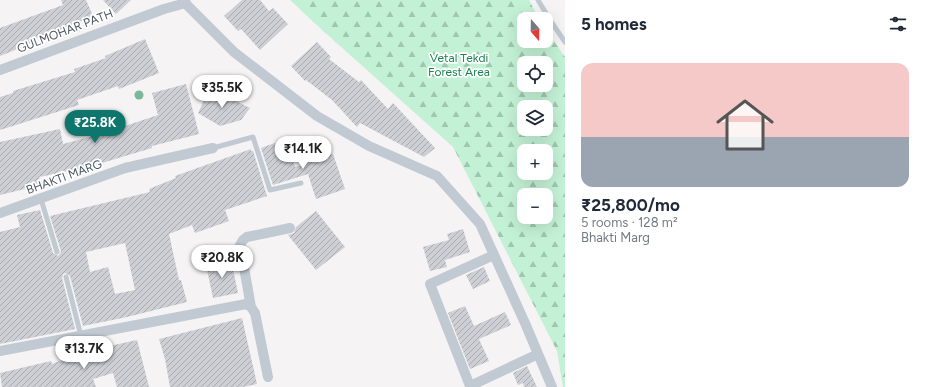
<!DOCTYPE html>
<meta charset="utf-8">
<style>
body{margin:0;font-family:Figtree,sans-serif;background:#f2f2f3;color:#1f2937;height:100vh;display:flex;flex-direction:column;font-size:15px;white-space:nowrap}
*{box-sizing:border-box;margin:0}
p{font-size:13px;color:#747a83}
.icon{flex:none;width:22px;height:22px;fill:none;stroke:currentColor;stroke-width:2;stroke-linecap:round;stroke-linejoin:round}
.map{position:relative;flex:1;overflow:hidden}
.side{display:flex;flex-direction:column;background:#fff;width:360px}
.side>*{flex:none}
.needle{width:26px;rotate:160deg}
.buttons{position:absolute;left:517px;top:12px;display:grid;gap:8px}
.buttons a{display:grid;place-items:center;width:36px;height:36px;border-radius:8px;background:#fff;box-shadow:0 4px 16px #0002;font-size:20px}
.price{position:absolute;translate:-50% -34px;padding:0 9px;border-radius:14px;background:#fff;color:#222;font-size:13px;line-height:26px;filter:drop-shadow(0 1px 2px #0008)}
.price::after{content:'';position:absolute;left:50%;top:24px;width:12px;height:9px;margin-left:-6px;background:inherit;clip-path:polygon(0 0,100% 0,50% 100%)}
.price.selected{background:#0f766e;color:#fff}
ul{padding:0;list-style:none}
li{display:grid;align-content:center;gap:8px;height:212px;padding:0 16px}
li+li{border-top:1px solid #e0e1e3}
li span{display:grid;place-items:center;height:124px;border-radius:12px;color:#555}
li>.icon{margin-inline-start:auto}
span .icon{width:72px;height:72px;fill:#fffc;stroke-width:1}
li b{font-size:17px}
h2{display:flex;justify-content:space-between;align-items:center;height:48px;padding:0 16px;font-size:17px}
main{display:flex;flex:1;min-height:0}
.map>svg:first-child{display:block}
.forest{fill:url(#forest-firs);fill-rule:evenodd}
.building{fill:url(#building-hatch);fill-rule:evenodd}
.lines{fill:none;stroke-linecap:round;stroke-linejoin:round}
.service{stroke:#c1cad2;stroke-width:5}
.minor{stroke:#c1cad2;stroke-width:10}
.tree{fill:#7bb799}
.labels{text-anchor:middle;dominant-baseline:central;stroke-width:3.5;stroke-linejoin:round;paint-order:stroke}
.street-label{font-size:12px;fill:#4a5661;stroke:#fff}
.park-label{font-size:12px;fill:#17864f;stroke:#fff}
</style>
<main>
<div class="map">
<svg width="565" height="387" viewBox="0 0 565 387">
<defs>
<pattern id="forest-firs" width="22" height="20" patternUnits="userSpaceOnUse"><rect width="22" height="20" fill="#c3f1d5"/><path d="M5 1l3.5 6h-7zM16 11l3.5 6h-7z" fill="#a0c6b0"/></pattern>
<pattern id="building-hatch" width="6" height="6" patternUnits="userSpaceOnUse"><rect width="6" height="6" fill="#cdcfd5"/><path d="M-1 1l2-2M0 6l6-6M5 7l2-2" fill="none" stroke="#a8abb0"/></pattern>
</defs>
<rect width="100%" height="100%" fill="#f5f3f3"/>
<!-- forest -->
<path class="forest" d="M290,0H529L539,19H524V41H546V30L565,57V387H563L557,351L453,147L321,29ZM524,63H546V85H524ZM524,107H546V129H524ZM524,151H546V173H524ZM524,195H546V217H524Z"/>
<!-- building -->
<path class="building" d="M61,0H86L93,16L63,29L30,40L32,43L0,56V28L63,5Z
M103,0H131L116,14Z
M242,0H260L269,11L273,8L288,24L260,50L241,29L238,31L224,16Z
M145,39L159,73L119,89L118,86L77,100L79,105L0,130V97L13,93V91L75,72L74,69L106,58L105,56Z
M317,42L331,57L329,59L359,82L361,80L388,109L393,103L435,148L424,157L360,123L357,127L332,100L306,80L305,81L291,66Z
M186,84L199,134L152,146V148L75,171V170L39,177L41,185L0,195V142L60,129L63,144L101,134L158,115L152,93Z
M210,88L250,108L241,120L220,126L198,113Z
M286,139L295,167L333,154L345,189L316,199L308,174L273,185L261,148Z
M251,149V151H253L267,196L225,210L229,221L195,233L192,225L169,234L179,280H181L187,302L127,317L83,326L70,276L65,273L63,274L62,278L75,329L0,344V232L20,227L17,215L40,210L53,253L58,256L60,254L61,251L50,216L150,192L149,189L176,178L175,176ZM125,243L135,290L115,294L108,267L90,272L86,252Z
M316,211L345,247L316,270L288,235L294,233L296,227Z
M463,229L470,252L445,260L447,267L430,271L423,247L449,240L447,234Z
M231,260L238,293L213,298L206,265Z
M484,267L490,281L473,289L466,275Z
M465,306L474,326L505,312L511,325L479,339L489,361L470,369L448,313Z
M242,318L257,384L243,387H170L165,359L159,339Z
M137,340L149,387H117L113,373L93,379L96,387H2L0,373L51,361L52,364L82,352Z
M527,366L537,387H524L523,383L518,385L513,373Z"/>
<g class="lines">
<!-- service -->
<path class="service" d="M538,0L550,20L565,42
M213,148L253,137L270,190L301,183
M41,199L57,252
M66,277L81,336"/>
<!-- minor -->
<path class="minor" d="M182,0L234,52L317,116L369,146L437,176L480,224L525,323L552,387
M0,70L164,9L186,3
M0,213L125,168L213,148
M494,255L430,284L470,386L538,354
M251,307L240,245L243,240L247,237L290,228
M0,351L246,304L251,307L255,313L268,377"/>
</g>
<!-- trees -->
<circle class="tree" cx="139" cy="95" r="4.5"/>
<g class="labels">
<!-- street labels -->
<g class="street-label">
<text transform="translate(65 31) rotate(-21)">GULMOHAR PATH</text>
<text transform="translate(64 177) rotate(-20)">BHAKTI MARG</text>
</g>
<!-- park labels -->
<g class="park-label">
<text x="459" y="58">Vetal Tekdi<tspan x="459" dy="14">Forest Area</tspan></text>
</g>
</g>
</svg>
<div class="buttons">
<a><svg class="needle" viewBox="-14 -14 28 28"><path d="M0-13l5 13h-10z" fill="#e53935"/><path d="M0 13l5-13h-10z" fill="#747a83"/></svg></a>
<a><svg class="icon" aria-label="locate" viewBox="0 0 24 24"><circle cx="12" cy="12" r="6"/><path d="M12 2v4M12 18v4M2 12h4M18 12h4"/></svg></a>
<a><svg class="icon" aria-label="layers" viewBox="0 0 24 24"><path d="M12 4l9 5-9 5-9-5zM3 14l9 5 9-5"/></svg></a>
<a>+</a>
<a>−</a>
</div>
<b class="price" style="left:222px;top:109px">₹35.5K</b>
<b class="price selected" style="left:95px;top:144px">₹25.8K</b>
<b class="price" style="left:303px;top:170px">₹14.1K</b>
<b class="price" style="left:222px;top:279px">₹20.8K</b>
<b class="price" style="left:84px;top:370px">₹13.7K</b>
</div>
<section class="side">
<h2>5 homes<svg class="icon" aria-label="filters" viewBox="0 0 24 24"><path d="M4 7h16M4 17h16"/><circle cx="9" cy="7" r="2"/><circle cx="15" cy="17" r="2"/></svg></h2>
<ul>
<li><span style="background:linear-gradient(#f6c9c9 60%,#9aa5b1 0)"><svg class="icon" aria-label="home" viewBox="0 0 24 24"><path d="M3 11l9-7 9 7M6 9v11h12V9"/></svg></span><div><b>₹25,800/mo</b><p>5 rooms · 128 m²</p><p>Bhakti Marg</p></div></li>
</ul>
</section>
</main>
